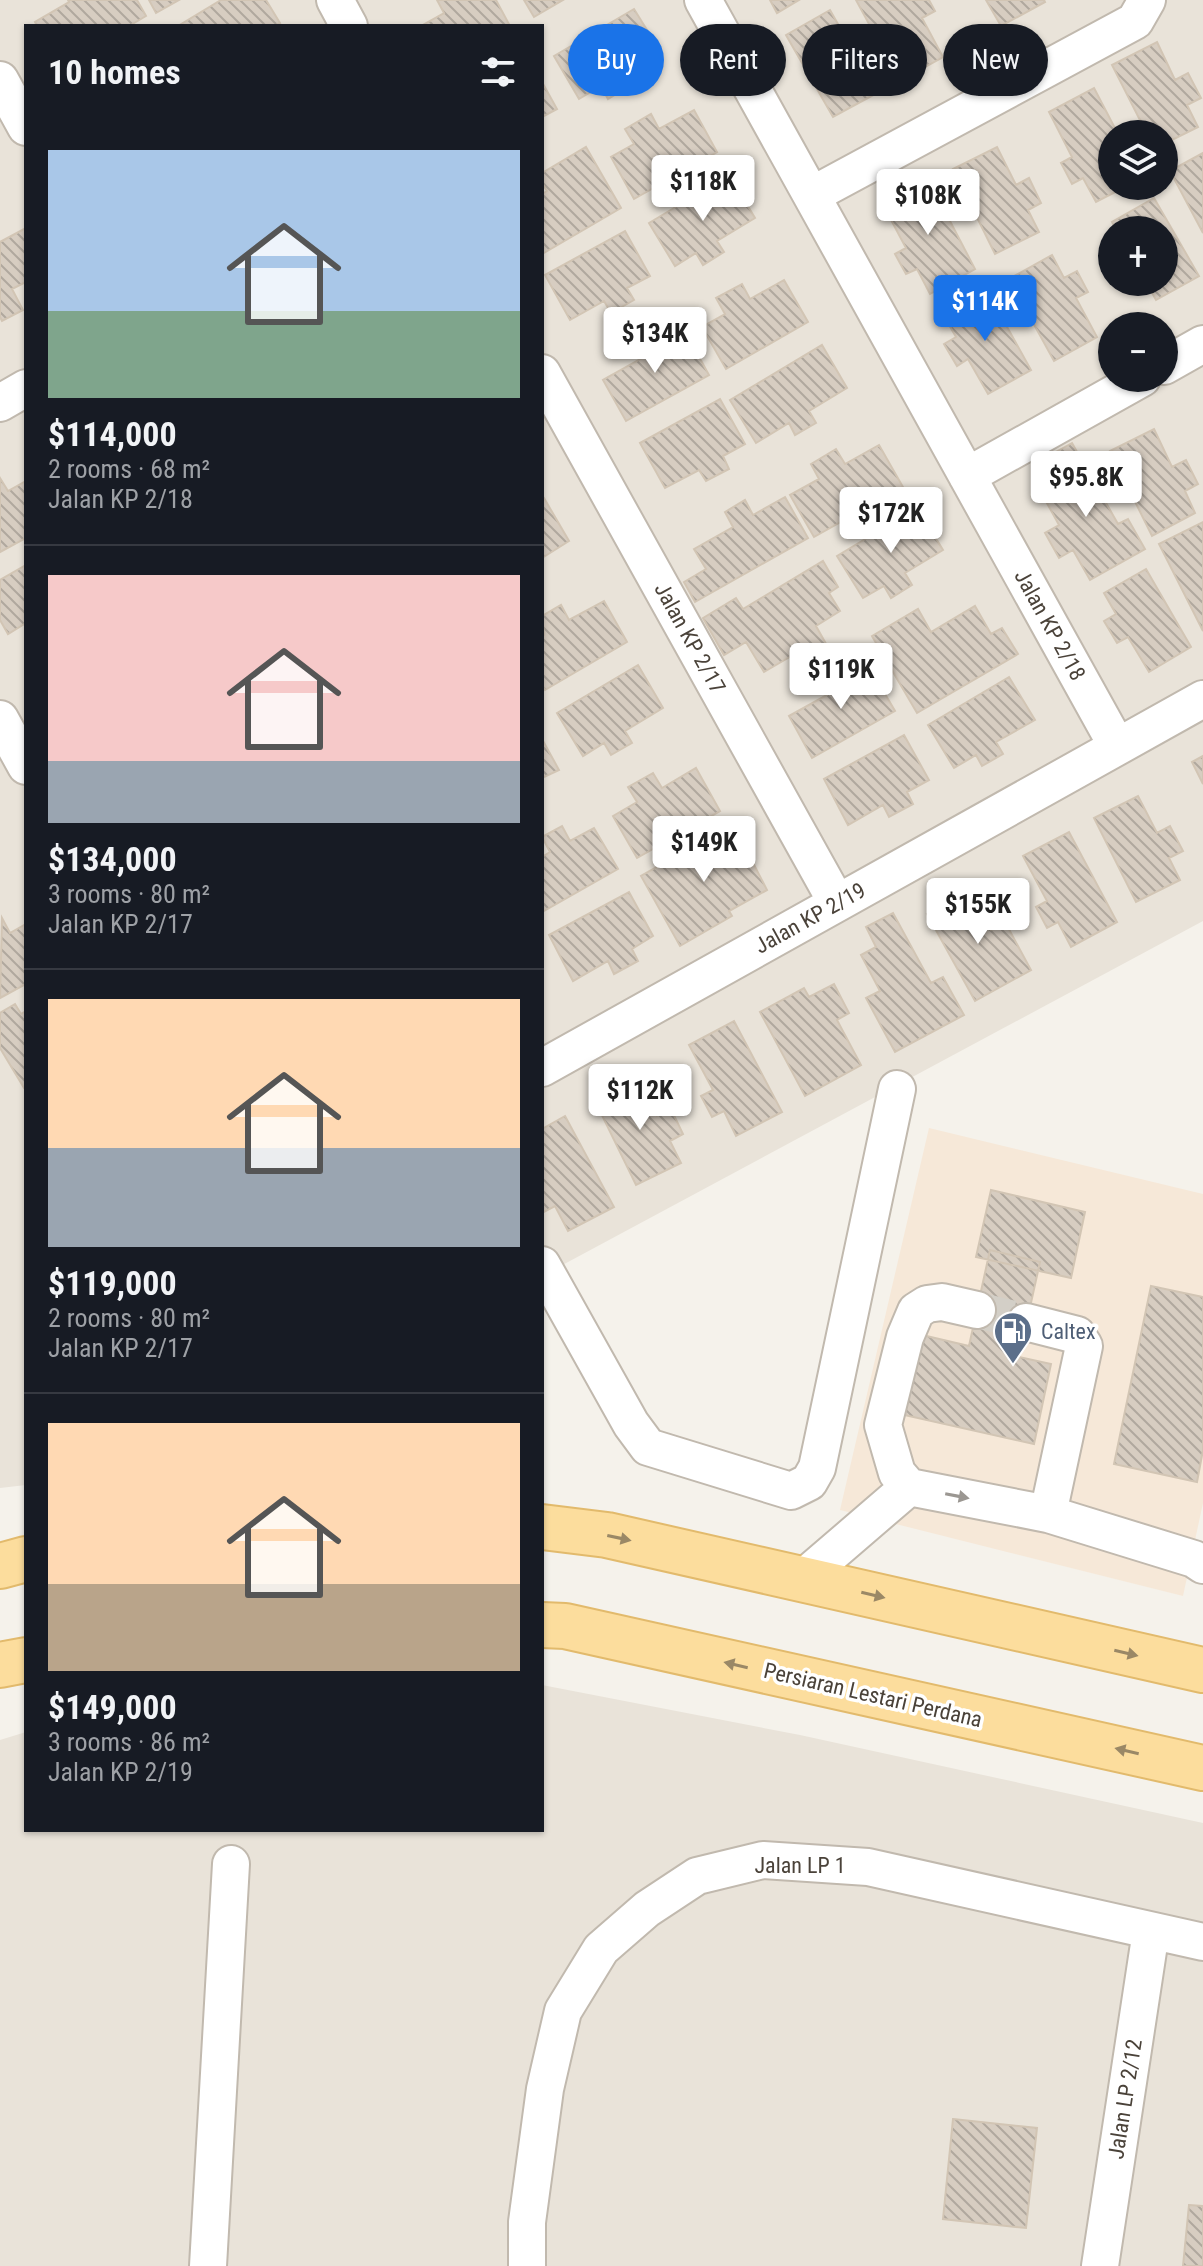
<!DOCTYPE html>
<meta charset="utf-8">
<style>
body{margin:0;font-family:"Roboto Condensed",sans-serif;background:#20242c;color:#f1f3f6;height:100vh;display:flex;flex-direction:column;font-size:30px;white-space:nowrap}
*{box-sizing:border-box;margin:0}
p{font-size:26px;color:#9ea1a6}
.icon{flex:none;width:44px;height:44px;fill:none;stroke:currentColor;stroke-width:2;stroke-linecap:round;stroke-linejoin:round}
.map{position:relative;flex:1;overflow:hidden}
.panel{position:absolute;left:24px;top:24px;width:520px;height:1808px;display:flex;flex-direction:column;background:#171b24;border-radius:0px;box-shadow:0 2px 6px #0004}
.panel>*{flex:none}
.banner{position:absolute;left:568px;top:24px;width:514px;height:72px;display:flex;gap:16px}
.tools{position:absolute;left:1098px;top:120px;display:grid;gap:16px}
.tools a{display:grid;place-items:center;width:80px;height:80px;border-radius:50%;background:#171b24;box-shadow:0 2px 6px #0004;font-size:40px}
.price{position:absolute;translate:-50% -68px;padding:0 18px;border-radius:8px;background:#fff;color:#222;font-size:26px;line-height:52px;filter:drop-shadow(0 2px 4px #0008)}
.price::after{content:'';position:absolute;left:50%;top:48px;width:24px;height:18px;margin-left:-12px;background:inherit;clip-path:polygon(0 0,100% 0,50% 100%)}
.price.on{background:#1a73e8;color:#fff}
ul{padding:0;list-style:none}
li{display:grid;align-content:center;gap:16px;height:424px;padding:0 24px}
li+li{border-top:2px solid #363941}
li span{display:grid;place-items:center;height:248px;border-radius:0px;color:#555}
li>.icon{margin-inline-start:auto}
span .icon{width:144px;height:144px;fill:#fffc;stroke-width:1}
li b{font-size:34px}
h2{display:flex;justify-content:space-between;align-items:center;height:96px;padding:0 24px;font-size:34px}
.chip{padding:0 28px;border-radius:36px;background:#171b24;box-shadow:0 2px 6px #0004;font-size:28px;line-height:72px}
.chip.on{background:#1a73e8;color:#fff}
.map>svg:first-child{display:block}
.residential{fill:#e9e3d9;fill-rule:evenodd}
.commercial{fill:#f6e8d8}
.building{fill:url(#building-back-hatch);stroke:#d2c5b4;stroke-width:2}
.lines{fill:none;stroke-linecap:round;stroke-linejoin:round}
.minor-tunnel{stroke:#d3cfc7;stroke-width:36;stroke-dasharray:36 18;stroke-linecap:butt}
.minor-casing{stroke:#c1b9ae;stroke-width:40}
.major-casing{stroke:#e2ba6c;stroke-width:48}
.minor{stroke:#fff;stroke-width:36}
.major{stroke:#fcdd9d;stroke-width:44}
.oneway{fill:#9b9792}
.oneway2{fill:#9a8866}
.labels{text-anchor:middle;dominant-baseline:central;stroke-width:7;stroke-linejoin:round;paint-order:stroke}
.street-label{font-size:22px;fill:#4a4239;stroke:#fff}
.service-label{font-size:22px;fill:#4e5e75;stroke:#fff;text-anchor:start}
</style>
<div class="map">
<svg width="1203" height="2266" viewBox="0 0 1203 2266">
<defs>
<pattern id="building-back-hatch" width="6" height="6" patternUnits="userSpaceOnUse" patternTransform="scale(2)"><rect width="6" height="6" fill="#d7cdc1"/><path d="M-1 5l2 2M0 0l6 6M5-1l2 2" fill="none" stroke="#b0a89e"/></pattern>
</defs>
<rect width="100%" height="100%" fill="#f5f2eb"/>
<!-- residential -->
<path class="residential" d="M0,0H1203V921L542,1276V26H26V1485L0,1488ZM1112,134H1164V186H1112ZM1112,230H1164V282H1112ZM1112,326H1164V378H1112Z
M542,1685L800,1735L1203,1823V2266H0V1740L26,1732V1830H542Z"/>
<!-- commercial -->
<path class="commercial" d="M929,1128L1203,1194V1503L1183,1596L840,1510Z"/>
<!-- building -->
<path class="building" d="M68,0H137L146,16L129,26H37L35,22L69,2Z
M149,0H179L156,13Z
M221,0H266L280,23L274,26H178Z
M437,0H496L510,26H421L444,13Z
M524,0H563L534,17Z
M770,0H799L777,13Z
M856,0H929L935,11L922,18L943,57L900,81Z
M986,0H1044L1045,2L1001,26Z
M634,9L660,51L622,74L629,86L608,99L601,86L579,99L554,56Z
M830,10L877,93L833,117L786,35Z
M1157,42L1175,80L1188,73L1201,98L1187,105L1198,127L1164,144V134H1147L1112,65Z
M542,82L557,109L542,117Z
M1094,88L1118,134H1112V186H1127L1096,202L1083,178L1072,184L1061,163L1072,157L1049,112Z
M694,110L717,152L634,199L611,157L634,144L625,129L651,114L659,129Z
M586,147L621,208L542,254V194L547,191L542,183V173Z
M997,147L1016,185L1029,178L1041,203L1028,210L1039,232L995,254L953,169Z
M1203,153V233L1170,171Z
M729,175L755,218L717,241L724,252L703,265L696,253L675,266L649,223Z
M928,179L975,269L930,294L917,269L906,274L895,254L906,248L882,203Z
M1154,198L1199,276L1156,300L1146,282H1164V230H1116L1112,222Z
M26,228V282L12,289L23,310L2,321L0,317V242Z
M625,231L650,276L627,288L634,300L611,313L604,301L570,320L545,275Z
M1052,255L1064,278L1077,271L1088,292L1076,298L1097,337L1054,361L1009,279Z
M784,280L808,322L726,369L702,327L725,314L716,298L742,284L750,299Z
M987,291L1031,370L988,394L968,359L957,366L944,344L956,337L944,316Z
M653,332L662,347L686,333L709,375L626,421L603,380L642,358L634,343Z
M822,345L847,388L809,411L816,423L795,435L789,423L756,443L730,400Z
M720,399L745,444L723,456L729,469L706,481L699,470L665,488L640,443Z
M1154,429L1172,467L1186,460L1198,484L1185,491L1195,513L1152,536L1110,451Z
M1072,443L1118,524L1128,519L1145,549L1090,580L1073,550L1059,558L1045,533L1059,525L1037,485L1064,469L1054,453Z
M879,445L903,487L814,537L790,495L819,479L811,464L836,449L845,464Z
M0,478L8,491L26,481V538L0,552Z
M785,497L808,538L695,602L684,582L706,569L694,549L733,527L725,512L745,500L753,515Z
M544,498L569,541L542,558V499Z
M917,508L943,550L905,573L912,585L891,598L884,586L863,598L837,556Z
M1203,522V631L1159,544Z
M823,561L838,587L829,593L840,611L816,626L830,651L808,664L800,651L764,672L746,642L724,655L703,618L736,598L743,609Z
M26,565V623L8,634L0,620V580Z
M1146,569L1191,647L1149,672L1128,637L1117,643L1104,621L1116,614L1104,593Z
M604,601L627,642L545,690L542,685V636L544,635L542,616L561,605L569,620Z
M975,606L991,634L1002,628L1018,654L917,713L872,636L918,609L931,632Z
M638,665L663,708L625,731L632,743L611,755L604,743L583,756L557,713Z
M839,668L847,683L871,670L895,711L812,758L789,716L827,695L819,680Z
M1009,677L1035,720L996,742L1003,754L982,766L976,755L954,768L928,725Z
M904,735L929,780L907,792L913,804L889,817L883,805L848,825L824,779Z
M542,739L559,770L542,778Z
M1203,756V784L1192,762Z
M696,768L720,811L637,858L613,816L637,802L628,787L653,773L662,788Z
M1138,796L1157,833L1170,826L1183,851L1169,858L1180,880L1136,902L1094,818Z
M733,824L767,890L729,911L732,916L680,946L641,876Z
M562,826L570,841L594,828L618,869L542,912V857L550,852L542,837Z
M1069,832L1117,922L1071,947L1058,922L1047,928L1036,907L1047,901L1023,856Z
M969,890L991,930L1005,922L1031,970L975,1001L927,914Z
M629,892L653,936L632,949L638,961L614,974L608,961L573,981L549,935Z
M893,913L931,983L943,977L964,1015L895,1052L866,998L880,991L861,955L876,947L866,927Z
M2,918L10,933L26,924V984L0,998Z
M834,984L849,1013L837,1020L861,1065L805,1096L760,1012L804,988L809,997Z
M15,1004L21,1014L26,1011V1087L24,1088L0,1048V1013Z
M734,1021L782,1112L736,1136L724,1111L712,1117L701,1096L713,1090L689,1045Z
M639,1079L657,1116L671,1109L683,1134L670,1141L681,1163L636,1185L595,1101Z
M565,1116L614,1207L568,1231L555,1206L544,1212L542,1208V1129Z
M991,1190L1085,1212L1071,1278L976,1257Z
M990,1250L1040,1262L1019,1357L1051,1364L1034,1444L900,1414L918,1334L969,1346Z
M1151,1286L1203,1297V1450L1197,1482L1114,1464Z
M953,2119L1037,2128L1026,2228L943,2219Z
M1189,2205L1203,2206V2266H1183Z"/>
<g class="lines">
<!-- minor-tunnel -->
<path class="minor-tunnel" d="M977,1310L1026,1322"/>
<defs>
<path id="minor" d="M335,0L349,26
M703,0L1117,746
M0,80L26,127
M812,195L1135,21L1147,0
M1164,366L1203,344
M542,373L837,903
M0,403L26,388
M967,476L1142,378
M0,719L26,766
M542,1068L1203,699
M542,1265L631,1424L648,1447L791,1491L809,1482L817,1468L897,1089
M1026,1322L1077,1335L1084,1346L1048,1514
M909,1487L897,1473L883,1425L905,1337L916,1311L927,1304L942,1302L977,1310
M802,1579L909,1487L1048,1514L1194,1559L1203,1565
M208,2266L231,1864
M527,2266V2222L545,2089L563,2011L601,1949L647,1909L697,1876L763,1860L868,1867L1203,1942
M1100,2266L1151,1931"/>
<path id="major" d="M542,1527L607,1535L1203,1670
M0,1566L26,1559
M542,1625L565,1626L1203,1768
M0,1665L26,1660"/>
</defs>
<!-- minor casing -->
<use href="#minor" class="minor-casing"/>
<!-- major casing -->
<use href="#major" class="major-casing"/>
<!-- minor -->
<use href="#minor" class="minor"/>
<!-- major -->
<use href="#major" class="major"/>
</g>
<!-- one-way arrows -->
<defs><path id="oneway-solid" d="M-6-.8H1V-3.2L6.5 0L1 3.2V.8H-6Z" transform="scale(2)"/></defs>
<use class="oneway" href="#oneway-solid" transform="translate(957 1496) rotate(11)"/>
<g class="oneway2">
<use href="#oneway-solid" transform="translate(619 1538) rotate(12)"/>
<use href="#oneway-solid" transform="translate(873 1595) rotate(13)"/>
<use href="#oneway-solid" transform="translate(1126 1653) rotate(13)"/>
<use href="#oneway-solid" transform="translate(736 1665) rotate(-167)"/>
<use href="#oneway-solid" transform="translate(1127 1751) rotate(-167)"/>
</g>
<!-- icons -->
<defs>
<symbol id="fuel-pin" viewBox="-11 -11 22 30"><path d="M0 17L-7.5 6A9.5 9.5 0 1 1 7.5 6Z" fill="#5c6f8a" stroke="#fff"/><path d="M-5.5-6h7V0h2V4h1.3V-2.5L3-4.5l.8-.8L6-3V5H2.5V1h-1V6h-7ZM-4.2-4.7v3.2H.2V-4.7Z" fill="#fff"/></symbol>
</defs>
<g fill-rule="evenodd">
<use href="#fuel-pin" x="991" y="1309" width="44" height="60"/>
</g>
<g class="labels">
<!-- street labels -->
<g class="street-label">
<text transform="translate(1050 625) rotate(61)">Jalan KP 2/18</text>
<text transform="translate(690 638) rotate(61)">Jalan KP 2/17</text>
<text transform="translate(810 918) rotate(-29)">Jalan KP 2/19</text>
<text transform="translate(873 1695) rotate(13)">Persiaran Lestari Perdana</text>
<text x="800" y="1865">Jalan LP 1</text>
<text transform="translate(1125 2099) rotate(-81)">Jalan LP 2/12</text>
</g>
<!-- service labels -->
<g class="service-label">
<text x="1041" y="1331">Caltex</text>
</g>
</g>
</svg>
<div class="tools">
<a><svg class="icon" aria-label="layers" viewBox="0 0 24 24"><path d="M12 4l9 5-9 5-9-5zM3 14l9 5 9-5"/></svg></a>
<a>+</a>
<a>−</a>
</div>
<b class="price" style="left:703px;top:223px">$118K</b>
<b class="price" style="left:928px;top:237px">$108K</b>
<b class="price on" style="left:985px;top:343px">$114K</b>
<b class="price" style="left:655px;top:375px">$134K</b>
<b class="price" style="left:1086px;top:519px">$95.8K</b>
<b class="price" style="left:891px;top:555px">$172K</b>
<b class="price" style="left:841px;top:711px">$119K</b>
<b class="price" style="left:704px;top:884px">$149K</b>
<b class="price" style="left:978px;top:946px">$155K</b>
<b class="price" style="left:640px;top:1132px">$112K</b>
<div class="banner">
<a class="chip on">Buy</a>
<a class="chip">Rent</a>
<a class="chip">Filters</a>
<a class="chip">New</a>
</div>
<section class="panel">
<h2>10 homes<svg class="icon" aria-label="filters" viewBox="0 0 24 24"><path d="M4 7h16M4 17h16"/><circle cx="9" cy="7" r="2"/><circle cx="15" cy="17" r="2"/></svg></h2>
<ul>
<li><span style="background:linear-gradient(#a9c7e8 65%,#7fa58c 0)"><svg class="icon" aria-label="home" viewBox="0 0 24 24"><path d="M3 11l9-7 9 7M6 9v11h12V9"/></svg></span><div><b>$114,000</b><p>2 rooms · 68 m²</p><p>Jalan KP 2/18</p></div></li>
<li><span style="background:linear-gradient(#f6c9c9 75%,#9aa5b1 0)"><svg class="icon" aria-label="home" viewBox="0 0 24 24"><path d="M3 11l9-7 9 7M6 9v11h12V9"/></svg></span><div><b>$134,000</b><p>3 rooms · 80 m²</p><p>Jalan KP 2/17</p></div></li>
<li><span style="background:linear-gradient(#ffd9b3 60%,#9aa5b1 0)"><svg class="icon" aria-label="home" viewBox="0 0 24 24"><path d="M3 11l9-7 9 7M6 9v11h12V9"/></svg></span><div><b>$119,000</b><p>2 rooms · 80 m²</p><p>Jalan KP 2/17</p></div></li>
<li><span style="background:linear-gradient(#ffd9b3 65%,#b9a48a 0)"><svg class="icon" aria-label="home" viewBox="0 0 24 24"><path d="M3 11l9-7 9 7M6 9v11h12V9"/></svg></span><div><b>$149,000</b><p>3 rooms · 86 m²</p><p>Jalan KP 2/19</p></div></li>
</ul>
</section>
</div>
